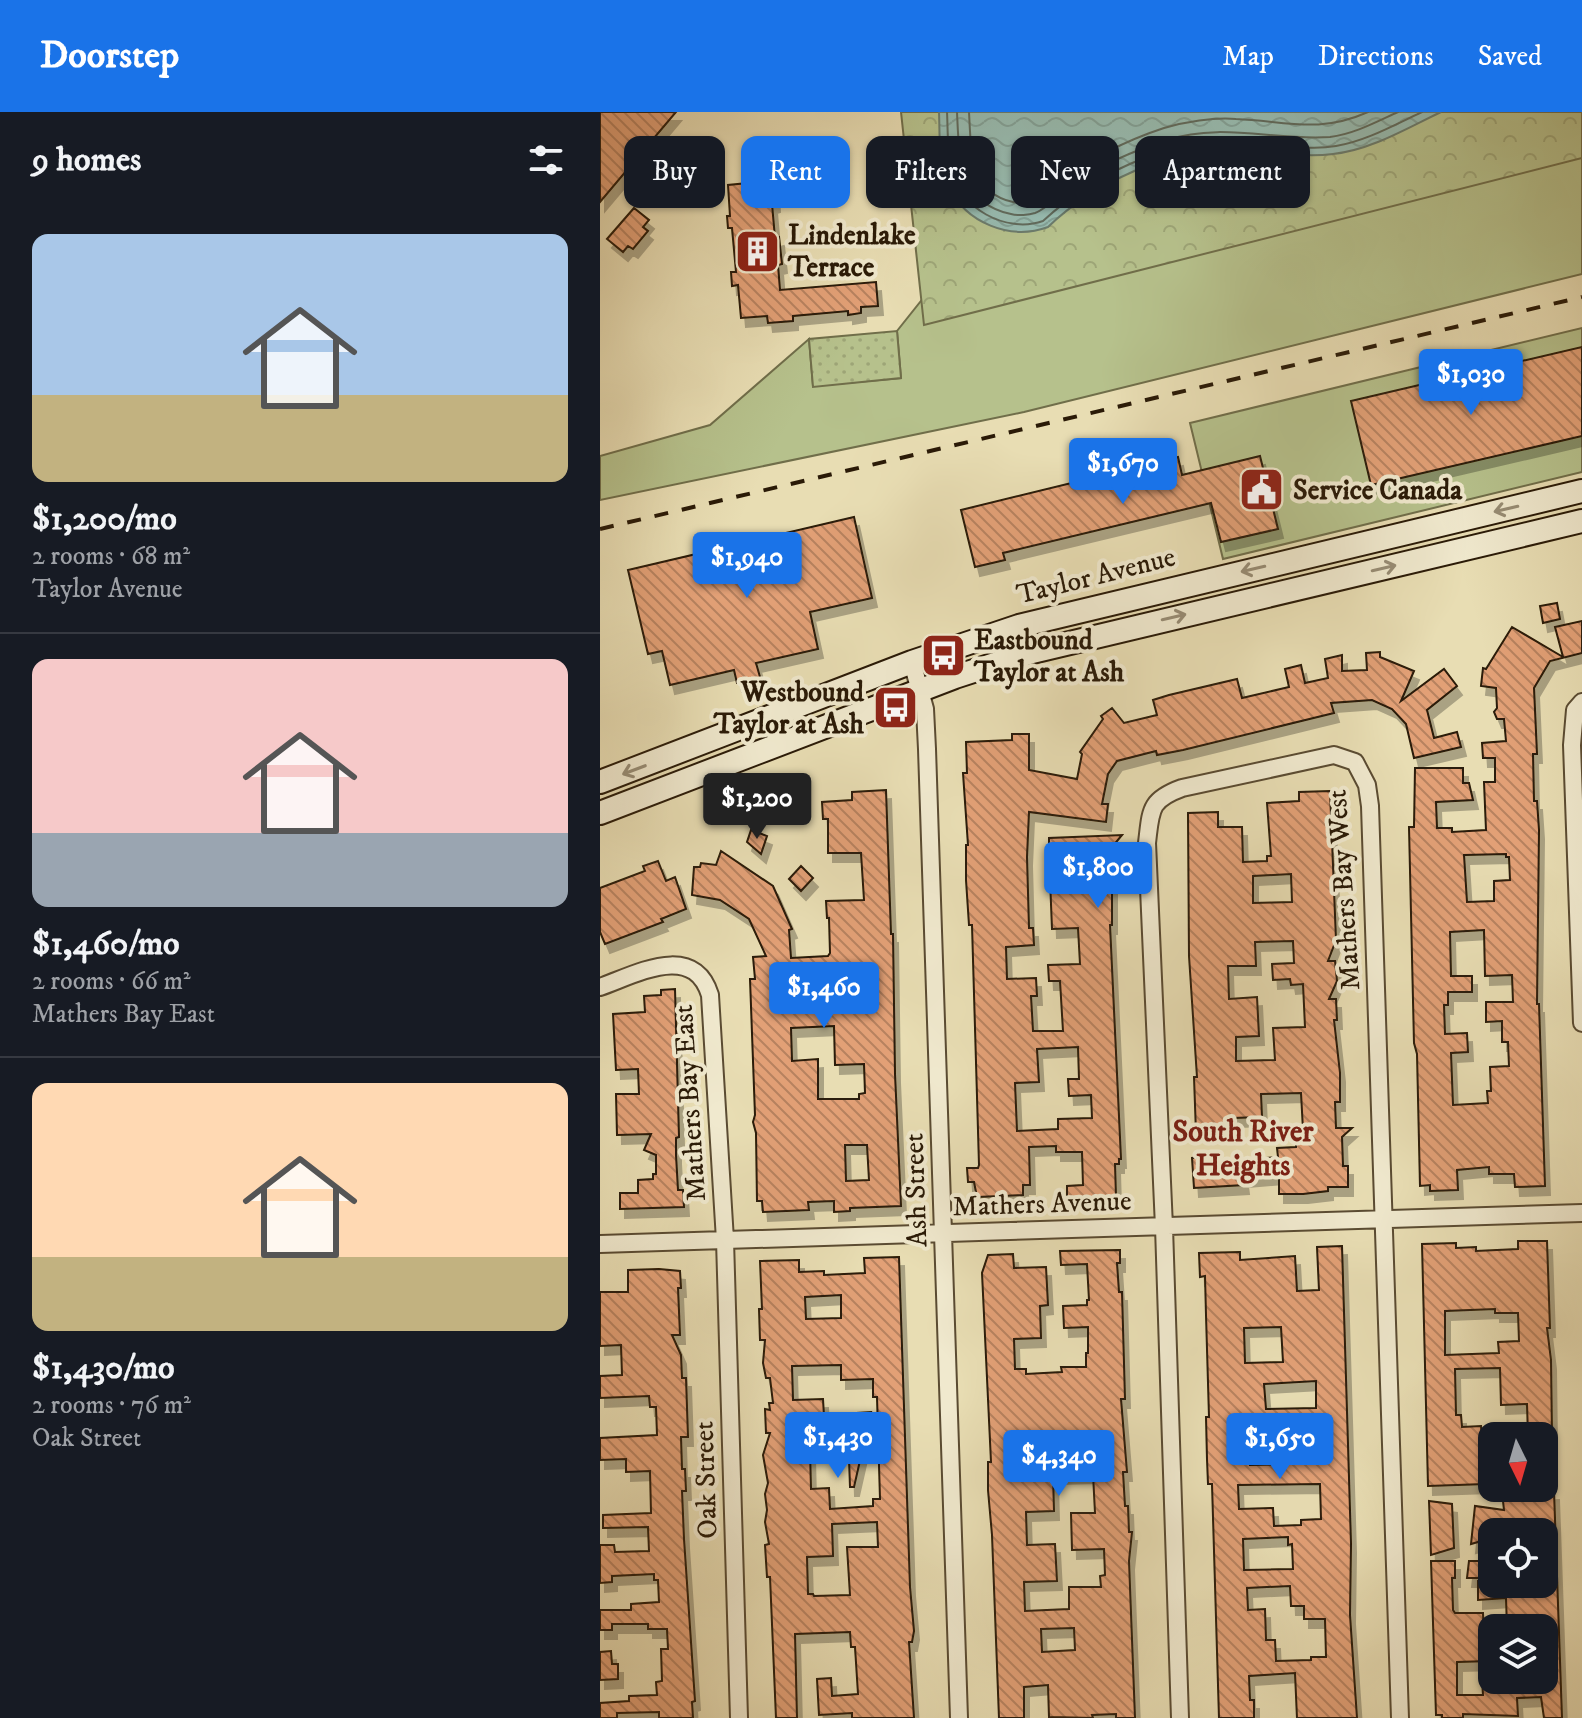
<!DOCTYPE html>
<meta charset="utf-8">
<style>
body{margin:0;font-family:"IM FELL DW Pica",serif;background:#242831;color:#f1f3f6;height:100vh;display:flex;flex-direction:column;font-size:30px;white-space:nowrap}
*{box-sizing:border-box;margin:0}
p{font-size:26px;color:#9ea1a6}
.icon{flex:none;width:44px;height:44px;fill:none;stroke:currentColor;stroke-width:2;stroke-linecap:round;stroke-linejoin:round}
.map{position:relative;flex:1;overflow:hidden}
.panel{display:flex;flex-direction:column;background:#171b24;width:600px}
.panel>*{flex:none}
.hud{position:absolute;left:24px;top:24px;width:760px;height:72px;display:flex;gap:16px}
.needle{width:52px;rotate:175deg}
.controls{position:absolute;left:878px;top:1310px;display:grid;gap:16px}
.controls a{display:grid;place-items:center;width:80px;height:80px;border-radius:16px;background:#171b24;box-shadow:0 2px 6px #0004;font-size:40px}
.price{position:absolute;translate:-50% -68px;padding:0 18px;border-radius:8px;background:#1a73e8;color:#fff;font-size:26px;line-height:52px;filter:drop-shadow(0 2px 4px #0008)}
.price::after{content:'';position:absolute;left:50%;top:48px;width:24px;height:18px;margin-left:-12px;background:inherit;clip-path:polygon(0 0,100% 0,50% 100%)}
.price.current{background:#222;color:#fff}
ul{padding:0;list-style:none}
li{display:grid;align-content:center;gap:16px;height:424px;padding:0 32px}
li+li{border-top:2px solid #363941}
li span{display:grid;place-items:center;height:248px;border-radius:16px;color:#555}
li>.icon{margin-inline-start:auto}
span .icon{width:144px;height:144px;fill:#fffc;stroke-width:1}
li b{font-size:34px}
h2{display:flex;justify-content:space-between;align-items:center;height:96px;padding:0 32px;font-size:34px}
.pill{padding:0 28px;border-radius:16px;background:#171b24;box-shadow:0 2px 6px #0004;font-size:28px;line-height:72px}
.pill.current{background:#1a73e8;color:#fff}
header{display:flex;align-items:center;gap:48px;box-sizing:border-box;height:112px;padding:0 40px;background:#1a73e8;color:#fff}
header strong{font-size:38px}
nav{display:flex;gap:44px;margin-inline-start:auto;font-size:28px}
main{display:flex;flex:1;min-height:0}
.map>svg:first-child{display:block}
.grass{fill:#b6c18c;stroke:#706e4a;stroke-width:2}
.park{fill:url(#park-crowns);stroke:#706e4a;stroke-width:2}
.garden{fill:url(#garden-dots);stroke:#706e4a;stroke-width:2}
.water{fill:url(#water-waves);stroke:#6b7b6c;stroke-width:2}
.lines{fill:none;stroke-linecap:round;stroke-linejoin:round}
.shore{stroke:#606a5c;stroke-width:2}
.building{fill:url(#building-back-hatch);stroke:#2a1a07;stroke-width:2;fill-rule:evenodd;filter:url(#shadow)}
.street-casing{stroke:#5a4b32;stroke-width:20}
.secondary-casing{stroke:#2a1a07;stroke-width:26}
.street{stroke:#f0e9ce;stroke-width:16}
.secondary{stroke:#f0e9ce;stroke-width:22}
.rail{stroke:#2a1a07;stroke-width:4;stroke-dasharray:14 14;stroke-linecap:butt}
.oneway{stroke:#978c74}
.labels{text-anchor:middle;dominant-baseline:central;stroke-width:8;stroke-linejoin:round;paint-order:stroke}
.poi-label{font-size:28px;font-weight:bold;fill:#2a1a07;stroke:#f0e9ce;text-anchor:start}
.street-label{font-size:28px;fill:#2a1a07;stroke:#f0e9ce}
.neighbourhood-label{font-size:30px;font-weight:bold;fill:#7a1f14;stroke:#f0e9ce}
</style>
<header>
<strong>Doorstep</strong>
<nav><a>Map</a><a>Directions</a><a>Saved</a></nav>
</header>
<main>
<section class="panel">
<h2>9 homes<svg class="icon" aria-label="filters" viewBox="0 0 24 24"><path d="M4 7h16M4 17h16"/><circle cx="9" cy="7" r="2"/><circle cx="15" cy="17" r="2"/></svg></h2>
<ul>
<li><span style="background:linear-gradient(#a9c7e8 65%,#c2b280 0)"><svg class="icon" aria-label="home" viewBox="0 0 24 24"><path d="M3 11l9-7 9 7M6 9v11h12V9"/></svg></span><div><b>$1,200/mo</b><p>2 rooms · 68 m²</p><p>Taylor Avenue</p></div></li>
<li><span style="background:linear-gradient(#f6c9c9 70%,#9aa5b1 0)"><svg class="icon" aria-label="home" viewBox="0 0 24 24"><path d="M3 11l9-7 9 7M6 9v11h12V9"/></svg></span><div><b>$1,460/mo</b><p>2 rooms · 66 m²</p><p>Mathers Bay East</p></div></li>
<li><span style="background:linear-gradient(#ffd9b3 70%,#c2b280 0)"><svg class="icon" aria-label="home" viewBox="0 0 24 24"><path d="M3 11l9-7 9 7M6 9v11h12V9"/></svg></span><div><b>$1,430/mo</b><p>2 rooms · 76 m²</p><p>Oak Street</p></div></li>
</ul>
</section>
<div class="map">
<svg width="982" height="1606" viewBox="0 0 982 1606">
<defs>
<pattern id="park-crowns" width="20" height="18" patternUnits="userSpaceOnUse" patternTransform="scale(2)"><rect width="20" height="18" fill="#b6c18c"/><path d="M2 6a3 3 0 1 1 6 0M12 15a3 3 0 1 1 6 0" fill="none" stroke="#9da577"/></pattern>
<pattern id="garden-dots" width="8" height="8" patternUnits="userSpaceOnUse" patternTransform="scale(2)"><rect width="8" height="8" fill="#b6c18c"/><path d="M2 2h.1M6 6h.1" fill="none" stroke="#9da577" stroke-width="1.8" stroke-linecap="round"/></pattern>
<pattern id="water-waves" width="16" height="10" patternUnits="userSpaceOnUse" patternTransform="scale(2)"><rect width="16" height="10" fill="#97bbb0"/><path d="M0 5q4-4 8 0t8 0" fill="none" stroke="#82a096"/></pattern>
<pattern id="building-back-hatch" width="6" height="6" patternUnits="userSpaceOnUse" patternTransform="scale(2)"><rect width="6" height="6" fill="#e2a076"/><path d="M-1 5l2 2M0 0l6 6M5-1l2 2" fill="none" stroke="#b7825f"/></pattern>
<filter id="shadow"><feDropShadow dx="5" dy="9" stdDeviation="0" flood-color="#0004"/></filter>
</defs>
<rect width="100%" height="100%" fill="#e8ddb3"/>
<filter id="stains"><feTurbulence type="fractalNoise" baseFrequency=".0025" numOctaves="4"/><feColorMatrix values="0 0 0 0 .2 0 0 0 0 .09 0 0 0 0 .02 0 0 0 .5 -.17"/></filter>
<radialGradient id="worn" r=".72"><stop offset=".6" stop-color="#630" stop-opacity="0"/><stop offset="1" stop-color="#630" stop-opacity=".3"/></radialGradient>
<!-- grass -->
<path class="grass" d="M982,0V162L424,300L0,388V344L110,313L209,227L213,274L301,266L297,219L383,111Z
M982,216V360L623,447L590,311Z"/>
<!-- park -->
<path class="park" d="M301,0H982V46L324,213Z"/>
<!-- garden -->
<path class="garden" d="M297,219L301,266L213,275L209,227Z"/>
<!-- water -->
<path class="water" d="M339,0H841C807,16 771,38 733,42C700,46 668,39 636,37C575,32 490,74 448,115C410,129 366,111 348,74C338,52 340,24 339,0Z"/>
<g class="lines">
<!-- shore -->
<path class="shore" d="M347,0C348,18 347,38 351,57C359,96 406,122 443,109C493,63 563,29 632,29C667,28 700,40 736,34C766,29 794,13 822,0
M357,0C359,42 358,91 411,102C418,104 429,103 435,101C448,96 466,77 479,69C506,50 536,38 567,28C622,10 674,29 730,25C754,22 776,10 798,0
M369,0C371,35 369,81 413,90C429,94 438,83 450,75C486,49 521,30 564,16C584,10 614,5 636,7C686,9 719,22 768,0"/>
</g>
<!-- building -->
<path class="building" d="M0,0H76L0,90Z
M169,69L170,76H174L175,91L172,92L175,126L179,125L182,152L178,153L180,178L276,170L278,194L261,195V201L248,203V199L193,204V209L168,211L167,204L141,206L138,173L132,174L131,160H136L132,116H128L127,104H130L128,73Z
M34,96L49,108L43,115L48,119L33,137L28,134L23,140L7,127Z
M982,235V324L771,373L751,289Z
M660,344L678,417L621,430L611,391L403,441L405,448L375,455L361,398L578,345L582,363Z
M254,405L272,486L210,500L218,537L156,551L160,565L150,571H137L134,558L70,573L62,539L48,542L28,458Z
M957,491L960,507L943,511L940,494Z
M982,509V541L950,549L934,576L937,642H933L934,689H937L939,718L937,892H939L945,1074L915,1075L914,1062H889V1055L857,1058L858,1078L830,1079V1073L820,1074L817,942L814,931L809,715H814L815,656H863V671H869L873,688L836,690L837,716H852V720L886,718L884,670H895V646H883L882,631L906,629L904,607H897L894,600L897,596L896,576L881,574L883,556L886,557L912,515L963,545L955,515ZM906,742V745H909L910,768L894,769V789L867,790L864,743ZM884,818L885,864L912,863L913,890H886V910L902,909V930H908L909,954L890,955L891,979H887L888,991L853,993L851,941L868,940L867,921L845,922L844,893H848V880H872V864H851L850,820Z
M780,540V545L814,559L801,589L844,557L857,574L827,598L834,626L857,620L861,635L814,646L806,612L792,597L772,588L731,591L734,601L583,638L557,643L556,639L517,649L508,662L502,692H508L506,710L429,700L427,745L429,816H433L434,833L406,835L407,867L436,866L437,884H431L433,919H463L460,869H449L448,853L480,852L478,816L452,817L450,767L466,766L465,744H449V726L522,723L512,735V813H510L521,1047H519V1052H515L516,1085L467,1087V1074L483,1073L482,1040H456V1034L429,1035L430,1073H423V1083L377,1085L374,1070H368L367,1056H378L379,1053L372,813H369L366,768V733H368L363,661H367L366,630L412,628V622H429V658L477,667L482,642L480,640L503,607L501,604L512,596L524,611L557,603L553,588L569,583L637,567L642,586L689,575L685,557L701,553L705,571L728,566L725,547L742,543V559L767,558L766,541ZM478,935L479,967H468L469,984L491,983L492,1006L458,1007V1017L417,1019L415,971L439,970L437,937Z
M286,678L291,822H293L295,962L301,1094L250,1096V1099L234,1100V1089L208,1090L209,1098L163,1100L162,1089H157L156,1021L153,1010L155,1003L150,867H155L153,845L166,844L149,807L120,788L92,783L94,755H100L101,751L116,753L121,739L173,774L192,817L189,818L191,846L228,844L230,841L229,806H227L226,789L264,788L261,741H228V707H223L222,690L252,688V680ZM261,862L262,887L213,886L212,865ZM234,914L235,953L264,952L265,981L259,982V987H218V947L192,949L191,916ZM245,1033H267L269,1068L246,1069Z
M730,679L736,828L728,849H735L737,869L729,887H736L737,908H734L740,961V990H735L736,1016H752L742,1025L743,1054H748V1075H728V1079L703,1082H679V1063L643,1066L644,1073L594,1076L592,1046L611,1044L612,1050L678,1045L677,1036L696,1035V1018H703L701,981L661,982L662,1005L633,1006V1019L596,1021L594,965H597L589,844L588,701L618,700V715H642L643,750L667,749V744H671L667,691L699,689V680ZM691,762L692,790L653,791V764ZM693,829L694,851L672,852L673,868L690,867L691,873L703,872L705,915L673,916L675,948L636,949V925L659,924L657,885L629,887L628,854H656L655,830Z
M151,718L167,724L161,742L147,730Z
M58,749L66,769L75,765L86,797L61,807L63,810L5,832L0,820V776L45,759L43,754Z
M201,754L213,766L201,779L189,767Z
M75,877L79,1025L76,1026V1043L78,1078H83L84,1095L20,1097V1081H38V1068L53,1067V1062H56V1043L44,1038L51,1022L17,1023L16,982H39L38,957L16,958L13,902L45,900L44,884L61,883V878Z
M918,1129H947L950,1216H947L951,1248L952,1324H928L927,1292L901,1293L900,1256L855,1257L856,1303H861L862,1315L881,1314L885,1372L828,1374L822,1132L856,1131V1136L876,1135V1139L918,1137ZM895,1197V1201H918L919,1229L898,1230L899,1241L845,1243V1199Z
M742,1134L751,1432L750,1503L757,1606H697L695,1561L649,1564L650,1588H654V1606H619L612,1372H608L607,1347L606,1305H609L606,1203L605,1164L600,1165L599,1141L640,1140V1148L695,1144L697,1179L719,1178L717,1135ZM681,1215L683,1250L645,1251L644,1216ZM716,1269V1296L666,1297L664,1272ZM688,1316V1352L650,1353L649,1318ZM720,1372L721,1407L701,1408V1413L674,1414L673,1396L639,1397L638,1373ZM688,1425V1433L692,1432L693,1457L644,1458L643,1427ZM690,1474L691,1494H704V1507H725L726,1545H711V1548L676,1549L675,1528H666L665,1497L648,1498L647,1476Z
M520,1138V1151H517L519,1180H522L525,1287H521L527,1360H523L525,1394H528L529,1420H532L529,1449L535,1606H516V1602L492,1603L493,1606L449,1605L448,1573L424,1575V1606H399L392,1423L388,1378V1350H391L382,1161L388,1143L413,1142L414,1156L446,1155L448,1193L440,1194L441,1226L414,1227L415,1257H426V1262L462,1260L461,1255H486V1241H488V1215L464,1216L463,1194L487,1193V1188H489L487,1152L461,1153L460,1139ZM493,1362L495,1401H471L472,1438L504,1437L505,1463L500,1464L501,1475H469V1497L425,1499L424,1470L457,1469L455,1432L427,1433L426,1400L454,1399L453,1363ZM474,1516L475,1538L442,1540L441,1517Z
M299,1145L310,1475L314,1519L312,1530H309L314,1606H252V1601L219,1603L217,1567L231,1566L232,1584L258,1582L255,1535H251L250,1520L195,1522L197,1606H176L170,1465H167L165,1433L169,1432L165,1410L167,1398L165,1382L168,1371L163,1343L170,1321H166L165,1297L170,1298L169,1291H173L170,1266H166L163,1251L165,1228H160L159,1197H162L160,1149L199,1148V1160L224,1159V1163L265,1161L264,1146ZM241,1183V1206L206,1207L205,1185ZM241,1253V1268L273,1267V1285H277L280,1387H273V1394L230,1397L229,1376L211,1377L210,1338L198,1339L197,1305L224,1304L223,1287L193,1288L192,1254ZM277,1410L278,1435H247L250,1483L214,1484L213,1482H208L207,1445L233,1444L232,1412Z
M59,1157L80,1159L81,1176H78L80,1223H72L81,1243L82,1266H86L88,1325H81L82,1357H85L86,1379H82L84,1427L95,1589L92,1590L93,1606H59V1600L17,1601V1606H0V1591L29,1589V1584L57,1583L56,1570L62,1569L61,1537H68L67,1517H48V1512H12V1518H0V1498H31V1492L59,1490L58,1468H54V1462L12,1464V1470L0,1471V1433H14L15,1440L49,1439L48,1415L3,1416V1403L51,1401L50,1359L26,1360V1347L0,1348V1326L57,1323L56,1295H50L49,1284L0,1286V1264L22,1263L21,1233L0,1234V1180H28V1158Z
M271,1300L254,1375H250L248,1319H242L241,1302Z
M954,1379L962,1606H944L941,1585L917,1586L918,1604L863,1602V1606H842V1603H836L831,1449H855V1466H852L853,1498L855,1501H883L884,1526H890V1549L857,1550V1583H883L882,1568H944V1516H907L906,1486L878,1488V1469H890V1472H944V1420H886L888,1427L871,1432L875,1394L904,1398L903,1389L939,1388L938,1380Z
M829,1389L852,1392L854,1436L831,1443Z
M869,1449H889V1466H867Z
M11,1539L12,1552H18V1567L0,1568V1540Z"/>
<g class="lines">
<defs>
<path id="street" d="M312,550L325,597L327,637L359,1606
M982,590L975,598L972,633L982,911
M0,875C35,863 93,829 110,883L125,1128L139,1606
M0,1132L982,1101
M580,1606L564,1115L547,731C551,698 549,688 582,676L734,643L755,650L767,673L770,694L800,1606"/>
<path id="secondary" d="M0,670L312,550L419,514L982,379
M0,701L355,565L432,540L982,409"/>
</defs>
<!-- street casing -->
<use href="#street" class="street-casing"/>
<!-- secondary casing -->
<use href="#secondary" class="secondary-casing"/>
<!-- street -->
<use href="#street" class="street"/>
<!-- secondary -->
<use href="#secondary" class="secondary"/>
<!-- rail -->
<path class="rail" d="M0,417L982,185"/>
</g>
<!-- one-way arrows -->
<defs><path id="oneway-shaft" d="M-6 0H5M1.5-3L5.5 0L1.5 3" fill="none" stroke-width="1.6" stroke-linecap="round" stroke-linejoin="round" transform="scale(2)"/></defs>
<g class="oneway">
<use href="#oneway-shaft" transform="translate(906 397) rotate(167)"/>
<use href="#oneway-shaft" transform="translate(784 456) rotate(-13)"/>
<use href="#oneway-shaft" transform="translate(653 457) rotate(167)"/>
<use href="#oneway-shaft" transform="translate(574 505) rotate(-13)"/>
<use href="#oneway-shaft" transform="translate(34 658) rotate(159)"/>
</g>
<!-- icons -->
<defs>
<symbol id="building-square" viewBox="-11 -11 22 22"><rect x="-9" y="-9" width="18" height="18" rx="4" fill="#8f2418" stroke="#f0e9ce"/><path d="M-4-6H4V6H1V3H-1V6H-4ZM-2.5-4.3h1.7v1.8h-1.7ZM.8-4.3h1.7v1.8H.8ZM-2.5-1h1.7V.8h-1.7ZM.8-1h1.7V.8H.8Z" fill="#fff"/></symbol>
<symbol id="civic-square" viewBox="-11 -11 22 22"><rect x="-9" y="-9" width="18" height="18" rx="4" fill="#8f2418" stroke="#f0e9ce"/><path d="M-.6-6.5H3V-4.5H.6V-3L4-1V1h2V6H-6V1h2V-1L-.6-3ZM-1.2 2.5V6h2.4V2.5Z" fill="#fff"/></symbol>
<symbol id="bus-square" viewBox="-11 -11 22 22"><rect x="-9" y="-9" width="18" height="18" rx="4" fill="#8f2418" stroke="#f0e9ce"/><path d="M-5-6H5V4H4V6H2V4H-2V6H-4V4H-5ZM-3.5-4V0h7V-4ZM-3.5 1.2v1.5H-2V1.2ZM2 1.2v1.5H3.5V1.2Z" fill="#fff"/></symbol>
</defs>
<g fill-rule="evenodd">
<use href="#building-square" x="132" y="114" width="51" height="51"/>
<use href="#civic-square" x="636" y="352" width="51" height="51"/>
<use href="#bus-square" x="318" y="518" width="51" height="51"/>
<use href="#bus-square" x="270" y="570" width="51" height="51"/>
</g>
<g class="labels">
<!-- poi labels -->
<g class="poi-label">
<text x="188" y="123">Lindenlake<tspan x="188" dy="32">Terrace</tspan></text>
<text x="693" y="378">Service Canada</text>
<text x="374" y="528">Eastbound<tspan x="374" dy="32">Taylor at Ash</tspan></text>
<text x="264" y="580" text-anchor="end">Westbound<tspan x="264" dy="32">Taylor at Ash</tspan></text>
</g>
<!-- street labels -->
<g class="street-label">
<text transform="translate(496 464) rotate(-14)">Taylor Avenue</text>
<text transform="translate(744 778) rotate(-94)">Mathers Bay West</text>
<text transform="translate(90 991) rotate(-94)">Mathers Bay East</text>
<text transform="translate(316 1078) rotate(-92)">Ash Street</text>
<text transform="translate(442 1092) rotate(-2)">Mathers Avenue</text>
<text transform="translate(106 1368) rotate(-92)">Oak Street</text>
</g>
<!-- neighbourhood labels -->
<g class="neighbourhood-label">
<text x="643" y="1020">South River<tspan x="643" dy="34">Heights</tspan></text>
</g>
</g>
<rect width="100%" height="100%" filter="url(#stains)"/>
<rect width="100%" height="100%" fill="url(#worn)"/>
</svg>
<div class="controls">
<a><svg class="needle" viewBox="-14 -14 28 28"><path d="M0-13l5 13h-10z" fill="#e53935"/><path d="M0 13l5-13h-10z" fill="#9ea1a6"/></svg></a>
<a><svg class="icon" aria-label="locate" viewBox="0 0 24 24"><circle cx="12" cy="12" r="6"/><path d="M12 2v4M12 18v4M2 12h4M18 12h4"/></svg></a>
<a><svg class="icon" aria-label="layers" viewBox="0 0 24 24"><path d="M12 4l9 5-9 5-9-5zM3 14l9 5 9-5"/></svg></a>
</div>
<b class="price" style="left:871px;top:305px">$1,030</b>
<b class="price" style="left:523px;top:394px">$1,670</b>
<b class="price" style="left:147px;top:488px">$1,940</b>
<b class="price current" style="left:157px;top:729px">$1,200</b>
<b class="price" style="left:498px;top:798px">$1,800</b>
<b class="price" style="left:224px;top:918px">$1,460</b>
<b class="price" style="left:238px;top:1368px">$1,430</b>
<b class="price" style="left:680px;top:1369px">$1,650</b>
<b class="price" style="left:459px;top:1386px">$4,340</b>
<div class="hud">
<a class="pill">Buy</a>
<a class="pill current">Rent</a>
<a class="pill">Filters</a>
<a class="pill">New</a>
<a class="pill">Apartment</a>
</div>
</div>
</main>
